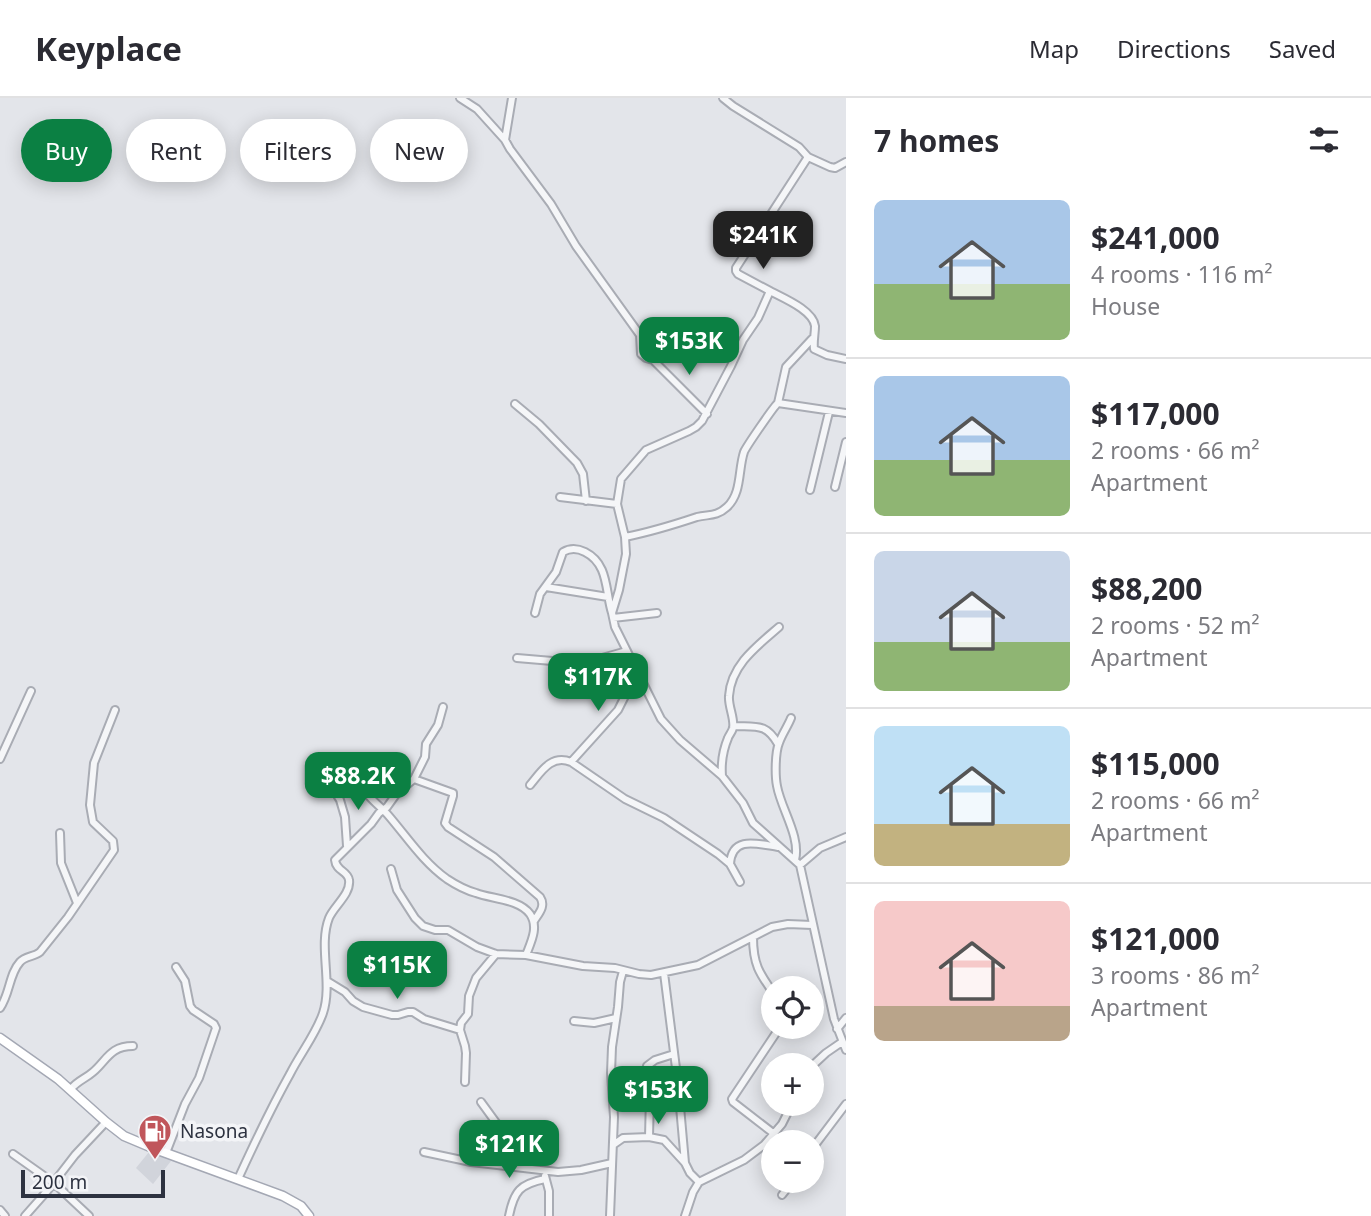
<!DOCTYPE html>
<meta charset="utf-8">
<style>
body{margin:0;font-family:"Noto Sans",sans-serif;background:#f7f7f7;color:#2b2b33;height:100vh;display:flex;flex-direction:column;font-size:26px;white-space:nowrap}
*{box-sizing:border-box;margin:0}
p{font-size:23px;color:#7c7c81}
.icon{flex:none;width:38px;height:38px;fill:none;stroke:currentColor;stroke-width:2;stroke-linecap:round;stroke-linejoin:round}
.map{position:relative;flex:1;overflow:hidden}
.drawer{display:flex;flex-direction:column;background:#fff;width:525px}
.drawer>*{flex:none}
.top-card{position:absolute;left:21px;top:21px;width:665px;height:63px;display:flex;gap:14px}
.controls{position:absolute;left:761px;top:878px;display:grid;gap:14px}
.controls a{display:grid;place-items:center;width:63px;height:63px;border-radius:50%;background:#fff;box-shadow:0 4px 18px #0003;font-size:35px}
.scale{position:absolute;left:21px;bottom:18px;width:144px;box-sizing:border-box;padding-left:7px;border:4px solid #2d3240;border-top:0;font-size:19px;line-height:24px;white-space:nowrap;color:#2d3240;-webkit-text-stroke:5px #f3f4f7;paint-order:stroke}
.price{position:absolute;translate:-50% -60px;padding:0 16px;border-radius:14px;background:#0b8043;color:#fff;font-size:23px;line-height:46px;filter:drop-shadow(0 2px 4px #0008)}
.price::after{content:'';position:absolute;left:50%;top:42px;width:21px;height:16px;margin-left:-10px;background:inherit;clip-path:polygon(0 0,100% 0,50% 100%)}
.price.selected{background:#222;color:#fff}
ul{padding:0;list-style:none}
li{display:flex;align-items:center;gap:21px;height:175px;padding:0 28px}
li+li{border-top:2px solid #e1e1e2}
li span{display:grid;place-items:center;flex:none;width:196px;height:140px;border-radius:10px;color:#555}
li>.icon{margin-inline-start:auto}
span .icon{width:84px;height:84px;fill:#fffc;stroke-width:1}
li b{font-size:30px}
h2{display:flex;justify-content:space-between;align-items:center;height:84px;padding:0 28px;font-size:30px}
.chip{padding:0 24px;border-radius:32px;background:#fff;box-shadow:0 4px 18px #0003;font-size:24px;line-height:63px}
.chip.selected{background:#0b8043;color:#fff}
header{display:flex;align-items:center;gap:42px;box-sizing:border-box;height:98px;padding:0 35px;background:#fff;border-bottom:2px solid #e1e1e2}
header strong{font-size:33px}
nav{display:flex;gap:38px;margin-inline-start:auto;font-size:24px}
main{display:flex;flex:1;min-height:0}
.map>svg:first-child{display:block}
.built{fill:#d1d4db}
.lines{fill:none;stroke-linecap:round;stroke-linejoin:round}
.minor-casing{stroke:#a9acb4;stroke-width:10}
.major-casing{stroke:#a4a8b4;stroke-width:11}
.minor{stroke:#f5f6f8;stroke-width:6}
.major{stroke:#fff;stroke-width:8}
.labels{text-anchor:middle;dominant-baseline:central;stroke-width:7;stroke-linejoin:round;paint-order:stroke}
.poi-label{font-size:19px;fill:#2d3240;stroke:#f3f4f7;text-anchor:start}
</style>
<header>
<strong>Keyplace</strong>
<nav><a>Map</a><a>Directions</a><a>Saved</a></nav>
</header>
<main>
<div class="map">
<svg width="846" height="1118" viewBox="0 0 846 1118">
<rect width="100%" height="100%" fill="#e3e5ea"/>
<!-- built -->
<path class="built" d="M149,1054L171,1063L153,1086L136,1070Z"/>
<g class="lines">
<defs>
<path id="minor" d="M460,0L477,11L505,42
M512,0L505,42L510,51L551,106L576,148L640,237L641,256L646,260L653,262L707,316
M723,0L733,8L799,49L808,59L830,69L835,70L846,64
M770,193L738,176L736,173V170L808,59
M846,261L827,257L814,251C813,243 815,236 815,228C813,212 783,200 770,193L758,220L743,242L731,268L702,323L696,329L689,333L646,352L621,381L617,406L625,439L626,456L619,492L612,515L615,529L661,621L680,642L722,678L743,705L753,725L800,767L834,921L846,952
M778,305L846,315
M515,306L539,326L577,365L583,376L586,403
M835,389L846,344
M810,392L829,314
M560,399L617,406
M625,439C650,434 673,427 697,419C709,416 716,419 727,409C742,395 738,372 744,354C746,349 774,308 778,305L786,269L812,241
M546,489L608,499
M535,515L540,496L556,474L563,454C570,450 577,450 585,454C609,466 605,493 612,515
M613,520L657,515
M517,560L564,564L595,562L627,553
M791,620C788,628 782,636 779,645C775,655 775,678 777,688C781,711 801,739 795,762
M734,628C757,629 766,625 778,646
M0,661L31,593
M571,664L618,612L637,574
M722,678C721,665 723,652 728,640C729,637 732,634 733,630C735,621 728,608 729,598C731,567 757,548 779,529
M414,681L425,659L426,646L438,627L443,609
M530,687C541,674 551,656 571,664L625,701L664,720L718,756L730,766
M60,735L61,765L77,805
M347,748L345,719L340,702L330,686L335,682L353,677C361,681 363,691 369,698C375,705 382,710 388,717C407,739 423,764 447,781C456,787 465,792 476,795C492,801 519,801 530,816C539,829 531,844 526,857
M800,767L820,750L846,739
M391,771L397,792L415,820L423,828L435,832H448L477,849L496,856L526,857L583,868L615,870L639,876L651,877L698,867L772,829L788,826L812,827
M740,784L730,766C732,737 758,746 778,749
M753,839C753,866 759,875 774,896
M664,875L678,986L685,1065
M327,883L345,894L353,903L363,909L392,917H398L408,914H413L424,921L460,932
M0,910C10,896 9,876 20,864C25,858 34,859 40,854L68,819L114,752L113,743L93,724L90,707L94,665L115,612
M574,923L594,925L616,920
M780,929L732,1001L733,1004L786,1045
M837,931L846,920
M812,968L826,955L842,944
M465,984L466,955L465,948L460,932L461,925L468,916L469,898L476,880L496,856
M71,991C77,983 85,981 93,974C107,962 110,948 133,948
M649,1039L650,998L646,973L647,968L655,962L674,956
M613,1047L623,1040L649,1039L664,1042L685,1065L690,1075L699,1084
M812,1051L846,1006
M424,1054L471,1064L558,1074L581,1072L612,1065
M166,1055L185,1006L199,980L216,930L214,926L193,912L190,908L185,883L176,869
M13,1056L54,1085L89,1118
M477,1064C474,1047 486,1040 497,1029V1026L481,1004
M545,1078L549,1093V1118
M238,1081C254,1046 271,1010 290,976C300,956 316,936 323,915C333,885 318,848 329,820C334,808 351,796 349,782C348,773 336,773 335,762L371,726L379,715L387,709L397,695L414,681L453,695V698L445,725L448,729L494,759L540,799C546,808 539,815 534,823
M782,1097L793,1083
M0,1112L5,1118
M25,1118L48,1092L75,1057L106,1024
M509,1118C514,1093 520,1086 545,1081
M610,1118L614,1019L611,975L612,949L618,909L620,884L623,873
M685,1118L693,1094L699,1084L744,1062L764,1047L782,1026L792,1006"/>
<path id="major" d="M0,940L58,981L106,1024L124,1038L155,1051L283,1098L301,1108L309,1118"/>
</defs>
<!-- minor casing -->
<use href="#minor" class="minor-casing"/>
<!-- major casing -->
<use href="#major" class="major-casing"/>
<!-- minor -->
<use href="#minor" class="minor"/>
<!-- major -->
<use href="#major" class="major"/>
</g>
<!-- icons -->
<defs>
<symbol id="fuel-pin" viewBox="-11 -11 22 30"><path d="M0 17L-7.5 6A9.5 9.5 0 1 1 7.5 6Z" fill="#c0565b" stroke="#f3f4f7"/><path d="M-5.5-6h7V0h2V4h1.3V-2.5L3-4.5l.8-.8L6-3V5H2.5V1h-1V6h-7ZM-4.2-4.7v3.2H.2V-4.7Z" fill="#fff"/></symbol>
</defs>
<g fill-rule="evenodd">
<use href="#fuel-pin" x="136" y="1014" width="38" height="52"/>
</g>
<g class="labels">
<!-- poi labels -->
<g class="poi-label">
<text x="180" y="1033">Nasona</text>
</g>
</g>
</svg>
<div class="controls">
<a><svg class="icon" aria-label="locate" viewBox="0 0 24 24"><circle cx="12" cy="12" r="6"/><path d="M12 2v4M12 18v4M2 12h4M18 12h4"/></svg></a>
<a>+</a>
<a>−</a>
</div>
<div class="scale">200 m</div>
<b class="price selected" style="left:763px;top:173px">$241K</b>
<b class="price" style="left:689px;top:279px">$153K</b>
<b class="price" style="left:598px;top:615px">$117K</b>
<b class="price" style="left:358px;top:714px">$88.2K</b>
<b class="price" style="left:397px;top:903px">$115K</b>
<b class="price" style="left:658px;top:1028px">$153K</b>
<b class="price" style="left:509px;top:1082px">$121K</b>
<div class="top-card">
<a class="chip selected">Buy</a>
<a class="chip">Rent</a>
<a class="chip">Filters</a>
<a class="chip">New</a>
</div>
</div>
<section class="drawer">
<h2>7 homes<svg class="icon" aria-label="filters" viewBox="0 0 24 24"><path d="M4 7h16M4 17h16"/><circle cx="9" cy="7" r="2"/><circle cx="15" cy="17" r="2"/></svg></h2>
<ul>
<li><span style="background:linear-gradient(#a9c7e8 60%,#8fb573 0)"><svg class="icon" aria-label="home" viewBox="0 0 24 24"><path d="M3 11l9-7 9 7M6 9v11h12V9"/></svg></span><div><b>$241,000</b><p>4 rooms · 116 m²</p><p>House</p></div></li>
<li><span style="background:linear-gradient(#a9c7e8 60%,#8fb573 0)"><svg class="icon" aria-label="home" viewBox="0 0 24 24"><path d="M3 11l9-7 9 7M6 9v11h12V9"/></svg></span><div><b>$117,000</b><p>2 rooms · 66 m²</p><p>Apartment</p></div></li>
<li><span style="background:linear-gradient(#c9d6e8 65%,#8fb573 0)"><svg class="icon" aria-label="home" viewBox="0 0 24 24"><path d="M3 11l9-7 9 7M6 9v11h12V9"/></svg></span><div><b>$88,200</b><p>2 rooms · 52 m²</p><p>Apartment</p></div></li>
<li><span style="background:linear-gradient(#bfe0f5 70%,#c2b280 0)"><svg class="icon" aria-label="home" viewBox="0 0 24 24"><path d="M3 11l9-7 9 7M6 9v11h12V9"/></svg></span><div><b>$115,000</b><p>2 rooms · 66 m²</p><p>Apartment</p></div></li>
<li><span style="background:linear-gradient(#f6c9c9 75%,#b9a48a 0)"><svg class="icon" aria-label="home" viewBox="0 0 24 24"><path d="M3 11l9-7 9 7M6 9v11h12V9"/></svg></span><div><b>$121,000</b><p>3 rooms · 86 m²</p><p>Apartment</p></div></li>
</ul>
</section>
</main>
